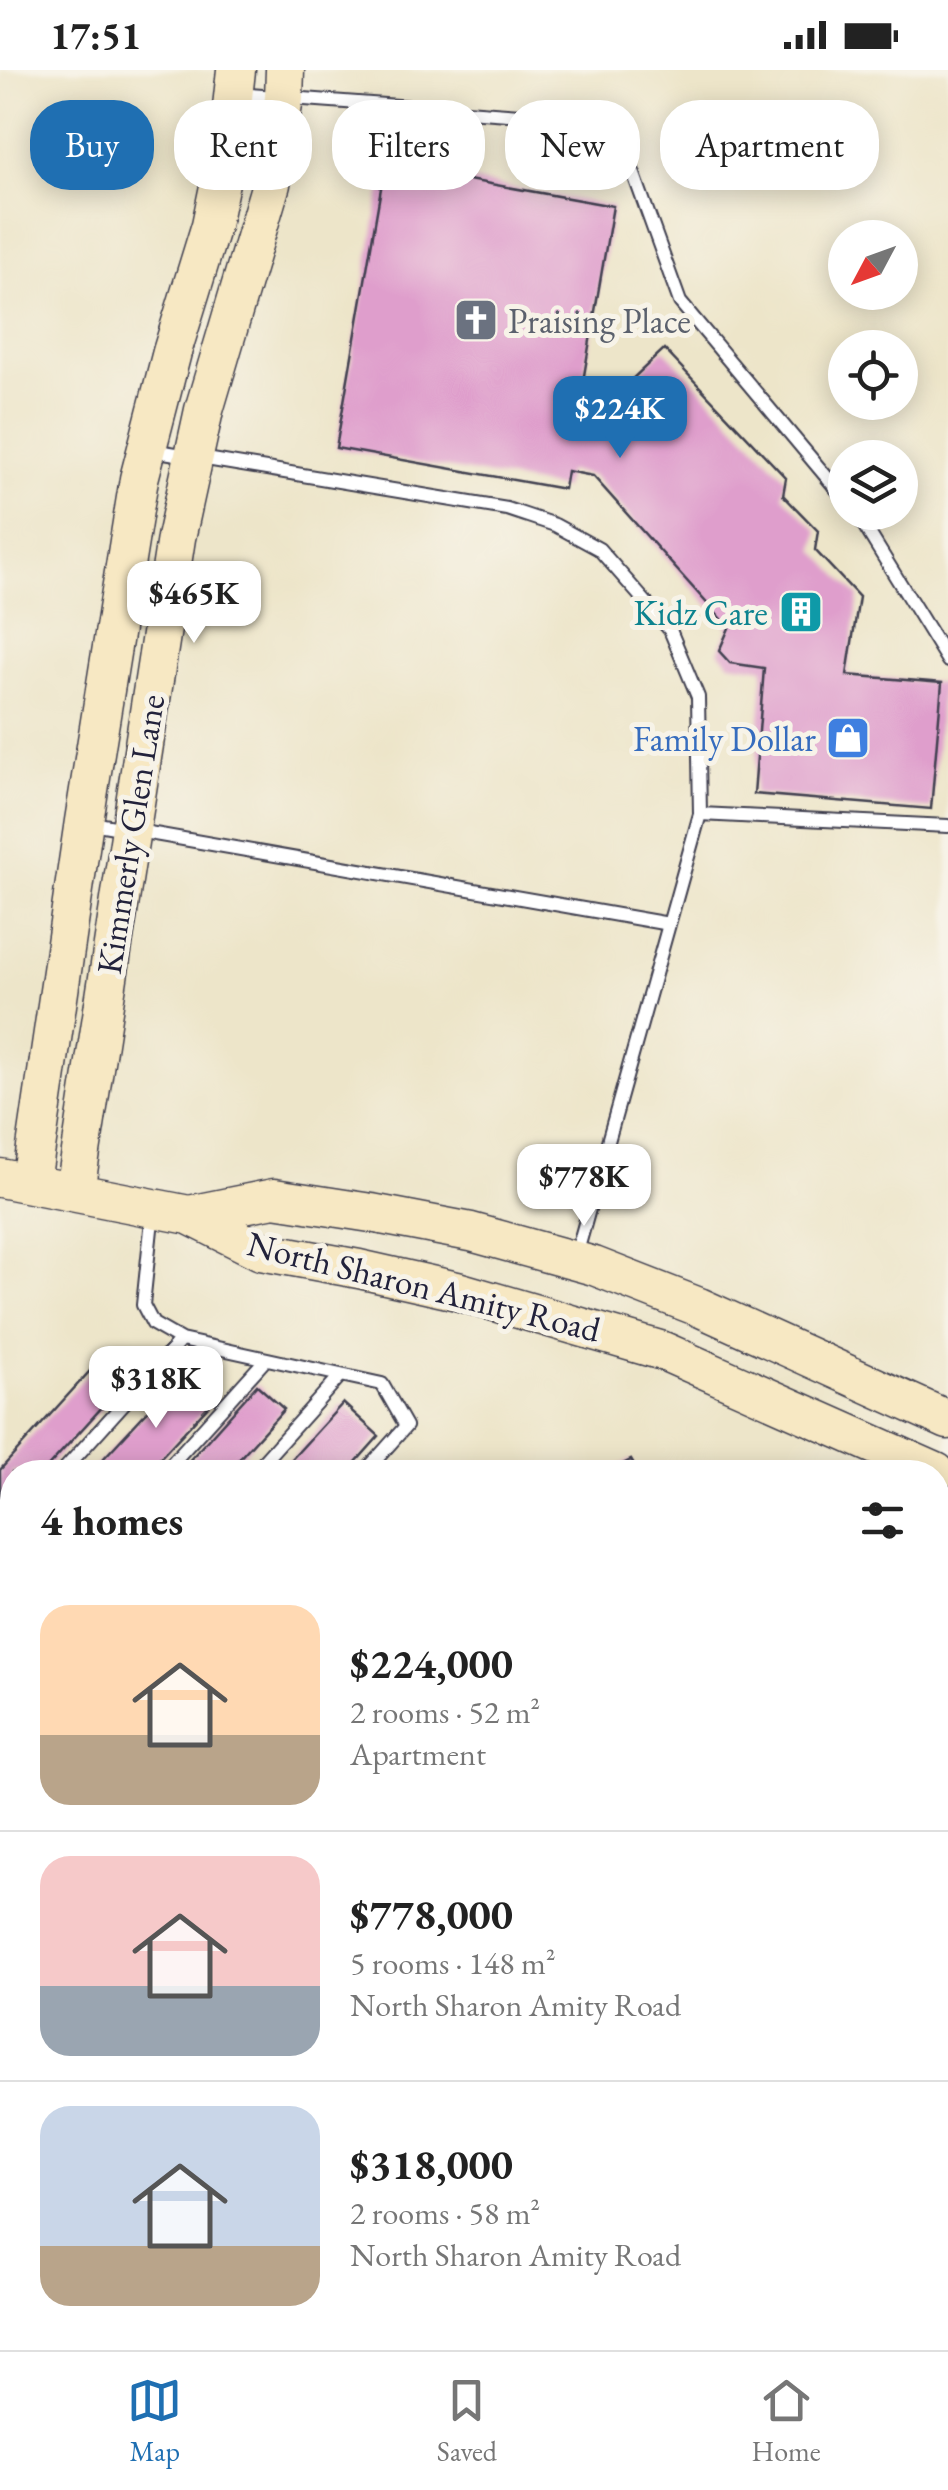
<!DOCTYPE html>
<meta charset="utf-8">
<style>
body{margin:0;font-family:"EB Garamond",serif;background:#f2f2f2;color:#222;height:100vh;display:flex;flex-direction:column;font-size:38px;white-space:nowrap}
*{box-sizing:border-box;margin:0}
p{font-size:32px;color:#767676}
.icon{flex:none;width:55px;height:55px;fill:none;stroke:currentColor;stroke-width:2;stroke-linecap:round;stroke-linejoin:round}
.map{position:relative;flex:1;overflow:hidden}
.panel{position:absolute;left:0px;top:1390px;width:950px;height:890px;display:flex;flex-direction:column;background:#fff;border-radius:40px 40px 0 0;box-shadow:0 5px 25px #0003}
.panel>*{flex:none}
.hud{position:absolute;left:30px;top:30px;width:890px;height:90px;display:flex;gap:20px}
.needle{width:65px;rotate:229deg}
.controls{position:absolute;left:828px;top:150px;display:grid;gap:20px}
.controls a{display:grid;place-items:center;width:90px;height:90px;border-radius:50%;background:#fff;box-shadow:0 5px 25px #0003;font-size:50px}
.price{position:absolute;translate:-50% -85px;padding:0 22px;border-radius:20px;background:#fff;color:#222;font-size:32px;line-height:65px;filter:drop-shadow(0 2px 5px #0008)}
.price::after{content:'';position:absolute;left:50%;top:60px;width:30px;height:22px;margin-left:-15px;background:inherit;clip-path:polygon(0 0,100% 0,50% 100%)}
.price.selected{background:#1f6fb2;color:#fff}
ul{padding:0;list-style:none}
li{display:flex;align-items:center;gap:30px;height:250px;padding:0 40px}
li+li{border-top:2px solid #e0e0e0}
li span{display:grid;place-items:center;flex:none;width:280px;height:200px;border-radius:30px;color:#555}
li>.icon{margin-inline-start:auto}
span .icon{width:120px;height:120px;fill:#fffc;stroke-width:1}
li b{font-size:42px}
h2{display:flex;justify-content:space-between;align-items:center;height:120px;padding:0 40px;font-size:42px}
.tag{padding:0 35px;border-radius:40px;background:#fff;box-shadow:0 5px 25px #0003;font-size:35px;line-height:90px}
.tag.selected{background:#1f6fb2;color:#fff}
.status{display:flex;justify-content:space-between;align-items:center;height:70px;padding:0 50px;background:#fff;direction:ltr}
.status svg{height:28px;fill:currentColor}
.tab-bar{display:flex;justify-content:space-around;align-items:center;height:140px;border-top:2px solid #e0e0e0;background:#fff;font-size:28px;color:#767676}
.tab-bar a{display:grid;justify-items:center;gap:5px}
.tab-bar .selected{color:#1f6fb2}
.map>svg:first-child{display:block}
.building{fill:#df9ecc}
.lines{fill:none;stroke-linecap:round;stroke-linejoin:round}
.lane-casing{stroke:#403f50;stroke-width:16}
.street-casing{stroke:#403f50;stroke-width:29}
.secondary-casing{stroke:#403f50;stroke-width:41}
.lane{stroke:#fff;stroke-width:12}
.street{stroke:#fff;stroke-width:25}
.secondary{stroke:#f7e8c3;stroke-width:38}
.labels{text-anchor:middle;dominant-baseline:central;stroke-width:10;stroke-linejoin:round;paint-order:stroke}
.worship-label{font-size:35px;fill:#5b616d;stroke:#f7f3e8;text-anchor:start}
.culture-label{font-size:35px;fill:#0d838f;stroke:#f7f3e8;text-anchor:end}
.shop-label{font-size:35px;fill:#366cbe;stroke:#f7f3e8;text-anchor:end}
.street-label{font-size:35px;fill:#22223b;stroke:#f7f3e8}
</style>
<div class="status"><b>17:51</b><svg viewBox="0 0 49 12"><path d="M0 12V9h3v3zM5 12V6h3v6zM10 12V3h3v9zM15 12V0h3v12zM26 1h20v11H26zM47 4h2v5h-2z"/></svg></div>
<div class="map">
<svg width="948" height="2280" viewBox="0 0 948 2280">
<rect width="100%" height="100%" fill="#f7f3e8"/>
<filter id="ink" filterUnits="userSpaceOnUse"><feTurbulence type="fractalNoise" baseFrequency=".01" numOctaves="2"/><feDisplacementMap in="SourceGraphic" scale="20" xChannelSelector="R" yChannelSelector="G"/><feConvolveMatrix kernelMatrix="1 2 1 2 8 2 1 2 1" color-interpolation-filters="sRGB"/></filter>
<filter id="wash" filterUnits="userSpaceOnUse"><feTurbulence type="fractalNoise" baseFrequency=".0048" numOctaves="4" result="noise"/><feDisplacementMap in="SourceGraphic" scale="40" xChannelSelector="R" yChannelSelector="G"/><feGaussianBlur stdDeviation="2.25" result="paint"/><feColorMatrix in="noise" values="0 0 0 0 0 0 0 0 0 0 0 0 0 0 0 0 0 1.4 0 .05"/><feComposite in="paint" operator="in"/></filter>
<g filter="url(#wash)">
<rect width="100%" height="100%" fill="#ede5c9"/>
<g id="blocks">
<!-- building -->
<path class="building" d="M385,95L613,136L574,364L664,279L786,408L783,425L818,461L815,480L859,527L847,605L942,613L931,739L754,724L764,598L730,593L719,581L729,558L593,406L567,401L564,419L336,378Z
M99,1291L124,1313L43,1402H12V1436L0,1450V1400Z
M180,1306L210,1334L147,1402H91Z
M257,1315L284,1339L227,1402H179Z
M343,1333L379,1366L347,1402H280Z
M631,1390L638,1402H607Z
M12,1488V1549L0,1563V1501Z
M12,1589V1642L0,1656V1603Z
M12,1696V1770L0,1784V1710Z
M948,1838V1878H946L940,1839Z
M290,2268H427L433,2280H296Z
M40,2269L42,2280H0V2277Z
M225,2269L227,2280H169V2278Z"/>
</g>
</g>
<g filter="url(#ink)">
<use href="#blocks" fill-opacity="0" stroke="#403f50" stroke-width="2.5"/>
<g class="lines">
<defs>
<path id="lane" d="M237,24L615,52L680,232L845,429
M152,380L507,439L555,455L599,479L670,560L698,627L700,744L575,1189
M856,442L948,591
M700,744L948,756
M86,752L669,854
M153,1140L143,1235L153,1254L181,1270L382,1314L406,1356L365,1402
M62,1402L181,1270
M164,1402L266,1289
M254,1402L341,1305
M0,1471L12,1457
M0,1585L12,1571
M0,1685L12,1671
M0,1817L12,1803
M0,2104L12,2090
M543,2268L554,2280
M692,2280L705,2268"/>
<path id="street" d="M938,1760L948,1753
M0,2228H12"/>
<path id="secondary" d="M0,1108L189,1145L261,1181L359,1199L457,1221L663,1281L936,1402
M31,1112L84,751L139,409L172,282L211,155L228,74L236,0
M75,1121L176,468L204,340L271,114L284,28L285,0
M189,1145L274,1128L371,1143L471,1162L594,1196L699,1237L948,1350"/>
</defs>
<!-- lane casing -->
<use href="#lane" class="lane-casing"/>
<!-- street casing -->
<use href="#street" class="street-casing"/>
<!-- secondary casing -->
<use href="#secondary" class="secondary-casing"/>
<!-- lane -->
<use href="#lane" class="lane"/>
<!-- street -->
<use href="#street" class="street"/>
<!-- secondary -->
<use href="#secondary" class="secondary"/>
</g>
</g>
<!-- icons -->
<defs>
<symbol id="church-square" viewBox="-11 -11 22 22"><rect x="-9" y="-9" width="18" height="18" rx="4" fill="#6b7280" stroke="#f7f3e8"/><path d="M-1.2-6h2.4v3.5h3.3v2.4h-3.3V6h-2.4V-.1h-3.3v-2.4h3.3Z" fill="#fff"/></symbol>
<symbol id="building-square" viewBox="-11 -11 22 22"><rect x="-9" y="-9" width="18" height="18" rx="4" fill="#0f9aa8" stroke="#f7f3e8"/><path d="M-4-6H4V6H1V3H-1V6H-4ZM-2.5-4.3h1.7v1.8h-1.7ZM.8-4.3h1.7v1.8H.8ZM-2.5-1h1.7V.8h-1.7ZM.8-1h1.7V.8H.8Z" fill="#fff"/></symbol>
<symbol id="shop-square" viewBox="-11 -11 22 22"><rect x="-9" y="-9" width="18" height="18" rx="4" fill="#3f7fe0" stroke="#f7f3e8"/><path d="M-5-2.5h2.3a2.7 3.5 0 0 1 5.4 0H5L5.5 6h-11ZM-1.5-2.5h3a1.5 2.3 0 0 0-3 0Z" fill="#fff"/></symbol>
</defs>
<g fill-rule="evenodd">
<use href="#church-square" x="451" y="225" width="50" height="50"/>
<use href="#building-square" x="776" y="517" width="50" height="50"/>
<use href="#shop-square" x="823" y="643" width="50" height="50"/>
</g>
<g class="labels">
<!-- worship labels -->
<g class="worship-label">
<text x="508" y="250">Praising Place</text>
</g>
<!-- culture labels -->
<g class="culture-label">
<text x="768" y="542">Kidz Care</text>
</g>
<!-- shop labels -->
<g class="shop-label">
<text x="816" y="668">Family Dollar</text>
</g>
<!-- street labels -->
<g class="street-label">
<text transform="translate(130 764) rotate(-81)">Kimmerly Glen Lane</text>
<text transform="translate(424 1216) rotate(14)">North Sharon Amity Road</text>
</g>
</g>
</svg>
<div class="controls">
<a><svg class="needle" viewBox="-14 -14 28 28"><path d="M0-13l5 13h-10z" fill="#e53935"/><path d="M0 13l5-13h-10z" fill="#767676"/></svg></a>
<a><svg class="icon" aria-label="locate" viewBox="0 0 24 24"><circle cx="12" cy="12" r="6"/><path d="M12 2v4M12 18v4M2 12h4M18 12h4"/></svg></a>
<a><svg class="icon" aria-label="layers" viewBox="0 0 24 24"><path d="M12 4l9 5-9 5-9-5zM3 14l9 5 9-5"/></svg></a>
</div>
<b class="price selected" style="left:620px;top:391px">$224K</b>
<b class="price" style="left:194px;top:576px">$465K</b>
<b class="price" style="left:584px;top:1159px">$778K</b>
<b class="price" style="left:156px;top:1361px">$318K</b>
<div class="hud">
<a class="tag selected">Buy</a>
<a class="tag">Rent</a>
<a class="tag">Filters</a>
<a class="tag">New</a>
<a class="tag">Apartment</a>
</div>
<section class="panel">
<h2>4 homes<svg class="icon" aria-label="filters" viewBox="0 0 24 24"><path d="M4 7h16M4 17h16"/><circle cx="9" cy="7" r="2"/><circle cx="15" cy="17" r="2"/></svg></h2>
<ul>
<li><span style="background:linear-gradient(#ffd9b3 65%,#b9a48a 0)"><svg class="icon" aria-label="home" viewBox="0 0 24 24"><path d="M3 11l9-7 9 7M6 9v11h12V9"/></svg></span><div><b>$224,000</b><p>2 rooms · 52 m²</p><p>Apartment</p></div></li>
<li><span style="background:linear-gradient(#f6c9c9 65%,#9aa5b1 0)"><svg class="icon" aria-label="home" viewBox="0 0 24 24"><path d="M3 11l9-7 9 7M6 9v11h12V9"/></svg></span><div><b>$778,000</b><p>5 rooms · 148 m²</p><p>North Sharon Amity Road</p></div></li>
<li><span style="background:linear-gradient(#c9d6e8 70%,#b9a48a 0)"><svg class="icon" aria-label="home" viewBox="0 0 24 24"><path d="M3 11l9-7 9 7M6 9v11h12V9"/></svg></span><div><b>$318,000</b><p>2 rooms · 58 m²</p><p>North Sharon Amity Road</p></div></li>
</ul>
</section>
</div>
<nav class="tab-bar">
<a class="selected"><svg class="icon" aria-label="map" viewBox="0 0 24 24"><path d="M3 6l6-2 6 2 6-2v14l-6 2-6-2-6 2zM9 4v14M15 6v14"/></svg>Map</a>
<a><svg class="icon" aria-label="saved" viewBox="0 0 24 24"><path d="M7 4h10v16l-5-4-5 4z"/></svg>Saved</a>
<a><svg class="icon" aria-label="home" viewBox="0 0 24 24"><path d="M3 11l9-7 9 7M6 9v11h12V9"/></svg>Home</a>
</nav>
